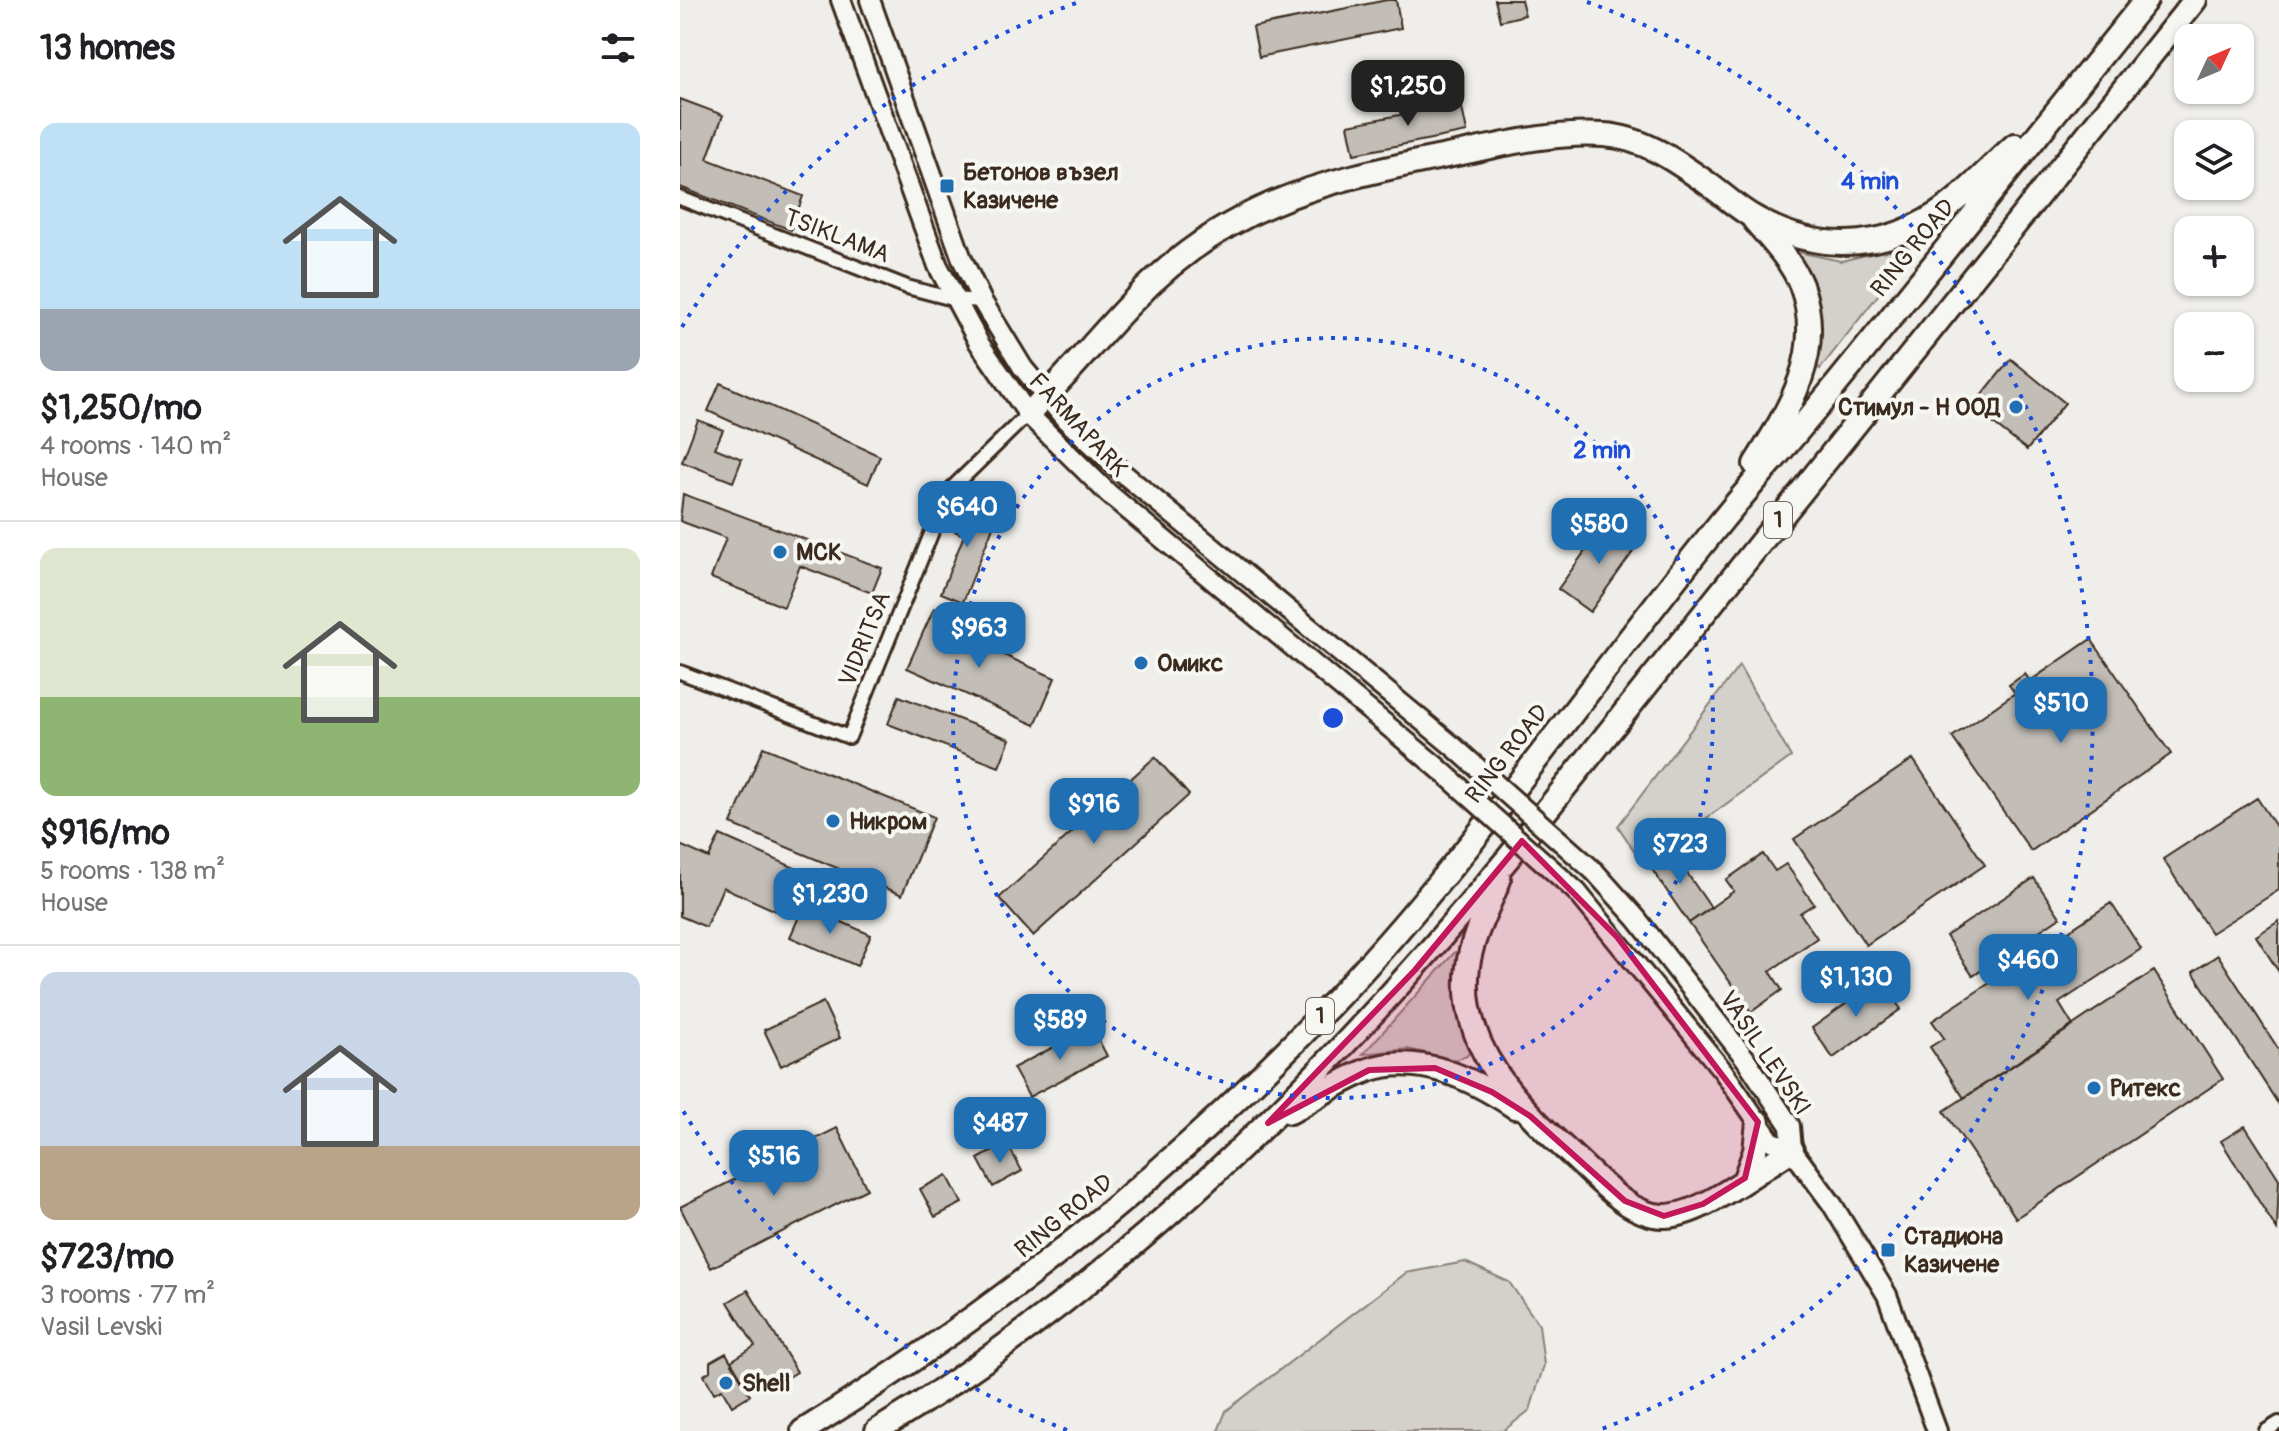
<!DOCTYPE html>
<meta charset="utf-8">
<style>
body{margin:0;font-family:Pangolin,sans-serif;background:#f2f2f2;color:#202124;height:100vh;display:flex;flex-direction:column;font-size:30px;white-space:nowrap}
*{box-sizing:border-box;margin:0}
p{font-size:26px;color:#757577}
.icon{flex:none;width:44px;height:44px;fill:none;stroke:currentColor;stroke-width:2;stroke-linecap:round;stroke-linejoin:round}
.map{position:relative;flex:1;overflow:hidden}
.details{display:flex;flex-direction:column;background:#fff;width:680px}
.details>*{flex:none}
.needle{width:52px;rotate:46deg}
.buttons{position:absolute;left:1494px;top:24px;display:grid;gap:16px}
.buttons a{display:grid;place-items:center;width:80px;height:80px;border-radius:16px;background:#fff;box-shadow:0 2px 6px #0004;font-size:40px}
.price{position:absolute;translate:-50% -68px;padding:0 18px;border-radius:16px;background:#1f6fb2;color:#fff;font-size:26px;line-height:52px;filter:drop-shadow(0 2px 4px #0008)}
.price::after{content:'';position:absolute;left:50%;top:48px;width:24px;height:18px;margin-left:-12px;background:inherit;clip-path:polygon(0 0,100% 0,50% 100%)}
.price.active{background:#222;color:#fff}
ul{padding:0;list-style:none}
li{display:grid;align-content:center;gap:16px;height:424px;padding:0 40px}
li+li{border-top:2px solid #e0e0e0}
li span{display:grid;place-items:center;height:248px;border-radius:16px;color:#555}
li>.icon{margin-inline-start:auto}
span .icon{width:144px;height:144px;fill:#fffc;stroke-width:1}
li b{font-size:34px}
h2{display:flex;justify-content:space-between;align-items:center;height:96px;padding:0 40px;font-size:34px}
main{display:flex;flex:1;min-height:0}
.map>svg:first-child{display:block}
.green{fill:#d4d1cc;stroke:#887e75;stroke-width:2}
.building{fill:#c2bdb7;stroke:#3b2a1e;stroke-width:2}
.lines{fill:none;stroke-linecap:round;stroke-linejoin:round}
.street-casing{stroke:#3b2a1e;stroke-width:18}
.secondary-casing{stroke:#3b2a1e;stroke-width:24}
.highway-casing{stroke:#3b2a1e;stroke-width:28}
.street{stroke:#f6f6f2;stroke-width:12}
.secondary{stroke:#f6f6f2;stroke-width:18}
.highway{stroke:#f6f6f2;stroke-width:22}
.secondary-bridge-casing{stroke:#3b2a1e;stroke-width:24;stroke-linecap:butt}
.secondary-bridge{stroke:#f6f6f2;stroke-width:18}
.marked{fill:#c2185b;fill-opacity:0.2;stroke:#c2185b;stroke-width:6;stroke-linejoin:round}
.ring{fill:none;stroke:#1d4ed8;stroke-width:4;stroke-dasharray:4 8}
.poi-dot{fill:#1f6fb2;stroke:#f6f6f2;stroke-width:3}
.labels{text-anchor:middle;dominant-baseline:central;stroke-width:8;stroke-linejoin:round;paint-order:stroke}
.shield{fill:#f6f6f2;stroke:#73675e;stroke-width:2}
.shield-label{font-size:22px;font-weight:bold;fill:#3b2a1e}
.poi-label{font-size:24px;font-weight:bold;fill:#3b2a1e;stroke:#f6f6f2;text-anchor:start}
.street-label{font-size:24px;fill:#3b2a1e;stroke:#f6f6f2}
.centre{fill:#1d4ed8;stroke:#f6f6f2;stroke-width:4}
.ring-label{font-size:24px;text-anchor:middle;font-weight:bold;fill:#1d4ed8;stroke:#f6f6f2;stroke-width:8;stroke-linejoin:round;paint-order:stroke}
</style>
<main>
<section class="details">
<h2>13 homes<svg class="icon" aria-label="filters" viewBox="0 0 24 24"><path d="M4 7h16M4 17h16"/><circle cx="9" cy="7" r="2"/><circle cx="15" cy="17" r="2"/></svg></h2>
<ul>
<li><span style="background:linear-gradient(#bfe0f5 75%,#9aa5b1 0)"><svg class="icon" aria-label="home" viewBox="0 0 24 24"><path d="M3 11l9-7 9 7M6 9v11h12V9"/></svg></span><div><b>$1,250/mo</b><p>4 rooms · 140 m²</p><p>House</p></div></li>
<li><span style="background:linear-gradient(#dfe7d0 60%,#8fb573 0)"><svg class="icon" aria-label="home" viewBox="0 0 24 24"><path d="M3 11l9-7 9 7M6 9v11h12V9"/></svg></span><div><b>$916/mo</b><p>5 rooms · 138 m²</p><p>House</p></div></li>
<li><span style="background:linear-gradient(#c9d6e8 70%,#b9a48a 0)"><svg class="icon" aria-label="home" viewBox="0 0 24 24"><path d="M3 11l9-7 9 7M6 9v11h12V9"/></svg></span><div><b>$723/mo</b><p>3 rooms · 77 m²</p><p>Vasil Levski</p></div></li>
</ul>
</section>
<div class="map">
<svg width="1599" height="1431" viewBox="0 0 1599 1431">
<rect width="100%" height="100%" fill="#efeeea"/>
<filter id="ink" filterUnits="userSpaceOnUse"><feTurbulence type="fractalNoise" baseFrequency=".0125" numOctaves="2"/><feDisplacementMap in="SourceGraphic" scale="16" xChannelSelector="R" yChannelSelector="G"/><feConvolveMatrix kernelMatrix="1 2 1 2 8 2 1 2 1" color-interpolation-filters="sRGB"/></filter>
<g filter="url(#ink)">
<!-- green -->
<path class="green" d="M1228,245L1231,253L1140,369L1137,366L1141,315L1118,252L1161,261Z
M1059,666L1111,757L963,864L938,826Z
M775,952L779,954C774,988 780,1016 791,1049L787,1056L775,1060L728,1049L683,1054Z
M785,1262L829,1282L859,1325L864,1365L850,1410L823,1431H538L546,1411L726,1273Z"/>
<!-- building -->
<path class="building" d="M707,0H716L721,28L579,57L573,27Z
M815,0H841L845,15L820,21Z
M0,99L43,115L27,159L123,196L111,230L0,187Z
M781,103L787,132L674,154L668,125Z
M1331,359L1385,403L1347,450L1292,407Z
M40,383L200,456L188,484L28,411Z
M18,420L43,430L35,448L62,459L53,482L2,462Z
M3,494L202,568L192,593L120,566L104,607L31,578L46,538L0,521Z
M285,498L307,507L301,522L313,527L283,602L261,593L284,535L272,530Z
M928,519L960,542L910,612L878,589Z
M254,608L278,619L273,632L375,678L355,725L227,668Z
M1411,639L1491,754L1351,851L1272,737L1335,693L1329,685L1345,674L1350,681Z
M219,696L330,739L319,767L208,724Z
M83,747L254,817L222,895L51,824Z
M475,757L509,795L353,936L319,898Z
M1233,759L1305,865L1186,945L1114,839Z
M1577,798L1599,831V890L1531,933L1483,859Z
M40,835L115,868L96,911L43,887L26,927L0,916V845L29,858Z
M991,850L1031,908L1009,923L969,865Z
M1083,854L1095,871L1106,864L1134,904L1120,913L1137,938L1090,971L1102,990L1071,1012L1009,923L1054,891L1046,880Z
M1354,878L1380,917L1293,976L1266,936Z
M1431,903L1461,949L1379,1003L1393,1026L1284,1098L1250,1047L1264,1038L1252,1021Z
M124,905L191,935L177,966L110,937Z
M1599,921V972L1576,936Z
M1538,955L1599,1050V1105L1513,972Z
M1474,971L1543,1079L1336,1218L1264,1111Z
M1199,980L1221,1009L1153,1058L1132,1028Z
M143,1002L160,1038L101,1066L84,1030Z
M412,1027L427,1056L349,1097L333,1068Z
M1565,1126L1599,1179L1597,1230L1541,1141Z
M157,1128L187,1189L31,1268L0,1207Z
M327,1143L342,1171L313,1187L298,1159Z
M267,1175L282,1203L255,1217L240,1189Z
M68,1290L117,1372L97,1384L92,1375L68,1389L51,1361L75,1346L48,1302Z
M46,1353L70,1395L52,1406L42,1389L34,1393L24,1375L30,1371V1362Z"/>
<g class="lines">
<defs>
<path id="street" d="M0,198L227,287L273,299L302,301
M0,672L169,737L268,492L348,414
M1586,1431L1599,1423"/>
<path id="secondary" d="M161,0L258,266L299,343L348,414L429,494L757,767
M190,0L282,259L302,301L343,368L386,420L445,475L774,747
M915,872L957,919L1065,1058L1110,1126L1112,1150
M897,892L1043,1071L1091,1141L1112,1150L1152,1204L1207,1295L1257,1431"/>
<path id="highway" d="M1074,220C1090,239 1111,260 1121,285C1146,352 1109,410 1075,464
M348,414C385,379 416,339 451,303C543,206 636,182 762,157C814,147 870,131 924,135C962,137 996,161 1027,183C1041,193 1055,206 1070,215C1142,259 1219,250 1282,195C1300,179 1317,161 1335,145
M819,880C808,908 792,936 788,966C777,1049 842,1109 897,1160C920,1181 949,1215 983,1216C1021,1217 1079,1169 1112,1150
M610,1112C635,1098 661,1080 688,1070C739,1052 793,1079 835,1107
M1065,1178L1075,1151L1078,1122
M123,1431C321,1309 501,1165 660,995C798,848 913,680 1040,523C1073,482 1109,443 1142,402C1251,269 1358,134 1466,0
M197,1431C442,1282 648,1077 829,857L1515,0"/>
</defs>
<!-- street casing -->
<use href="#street" class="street-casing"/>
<!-- secondary casing -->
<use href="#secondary" class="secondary-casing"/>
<!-- highway casing -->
<use href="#highway" class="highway-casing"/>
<!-- street -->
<use href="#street" class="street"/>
<!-- secondary -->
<use href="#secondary" class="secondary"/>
<!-- highway -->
<use href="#highway" class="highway"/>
<defs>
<path id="secondary-bridge" d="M774,747L915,872
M757,767L897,892"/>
</defs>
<!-- secondary-bridge casing -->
<use href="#secondary-bridge" class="secondary-bridge-casing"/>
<!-- secondary-bridge -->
<use href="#secondary-bridge" class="secondary-bridge"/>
</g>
</g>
<!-- marked area -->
<path class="marked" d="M842,841L937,937L1078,1122L1065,1178L1023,1204L984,1216L945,1201L850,1116L812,1092L755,1068L689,1070L588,1123L735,970Z"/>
<!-- distance rings -->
<g class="ring">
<circle cx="653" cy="718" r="380"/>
<path d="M387 1430A760 760 0 0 1 2 1109M2 327A760 760 0 0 1 399 2M907 2A760 760 0 0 1 919 1430"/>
</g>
<!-- markers -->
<g class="poi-dot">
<rect x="259" y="178" width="16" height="16" rx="4"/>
<circle cx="1336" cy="407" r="8"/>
<circle cx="100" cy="552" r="8"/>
<circle cx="461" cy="663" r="8"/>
<circle cx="153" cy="821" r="8"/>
<circle cx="1414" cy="1088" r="8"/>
<rect x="1200" y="1242" width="16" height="16" rx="4"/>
<circle cx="46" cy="1383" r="8"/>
</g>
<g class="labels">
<!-- shield labels -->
<g class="shield">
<rect x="1084" y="502" width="28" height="36" rx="6"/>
<rect x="626" y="998" width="28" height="36" rx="6"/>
</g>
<g class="shield-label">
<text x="1098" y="520">1</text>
<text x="640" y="1016">1</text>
</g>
<!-- poi labels -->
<g class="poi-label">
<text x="283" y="172">Бетонов възел<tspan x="283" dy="28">Казичене</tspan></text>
<text x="1320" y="407" text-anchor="end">Стимул - Н ООД</text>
<text x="116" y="552">МСК</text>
<text x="477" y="663">Омикс</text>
<text x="169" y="821">Никром</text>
<text x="1430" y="1088">Ритекс</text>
<text x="1224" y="1236">Стадиона<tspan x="1224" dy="28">Казичене</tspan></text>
<text x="62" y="1383">Shell</text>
</g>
<!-- street labels -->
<g class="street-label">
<text transform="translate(157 236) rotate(21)">TSIKLAMA</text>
<text transform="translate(1233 248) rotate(-51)">RING ROAD</text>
<text transform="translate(398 425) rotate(47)">FARMAPARK</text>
<text transform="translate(185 639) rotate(-68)">VIDRITSA</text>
<text transform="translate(827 754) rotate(-52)">RING ROAD</text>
<text transform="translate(1085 1053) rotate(56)">VASIL LEVSKI</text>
<text transform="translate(384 1216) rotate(-39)">RING ROAD</text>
</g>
</g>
<circle cx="653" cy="718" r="12" class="centre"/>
<g class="ring-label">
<text x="1190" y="189">4 min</text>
<text x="922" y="458">2 min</text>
</g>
</svg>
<div class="buttons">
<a><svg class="needle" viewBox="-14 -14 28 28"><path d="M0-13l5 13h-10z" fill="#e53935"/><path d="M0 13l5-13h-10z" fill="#757577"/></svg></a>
<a><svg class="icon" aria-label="layers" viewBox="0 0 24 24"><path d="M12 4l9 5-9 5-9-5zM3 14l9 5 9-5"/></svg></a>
<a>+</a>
<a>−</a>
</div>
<b class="price active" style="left:728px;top:128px">$1,250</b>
<b class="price" style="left:287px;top:549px">$640</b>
<b class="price" style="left:919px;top:566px">$580</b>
<b class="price" style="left:299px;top:670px">$963</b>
<b class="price" style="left:1381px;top:745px">$510</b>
<b class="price" style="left:414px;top:846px">$916</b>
<b class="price" style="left:1000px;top:886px">$723</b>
<b class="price" style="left:150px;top:936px">$1,230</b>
<b class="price" style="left:1348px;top:1002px">$460</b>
<b class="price" style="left:1176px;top:1019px">$1,130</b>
<b class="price" style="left:380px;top:1062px">$589</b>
<b class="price" style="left:320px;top:1165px">$487</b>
<b class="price" style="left:94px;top:1198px">$516</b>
</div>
</main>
